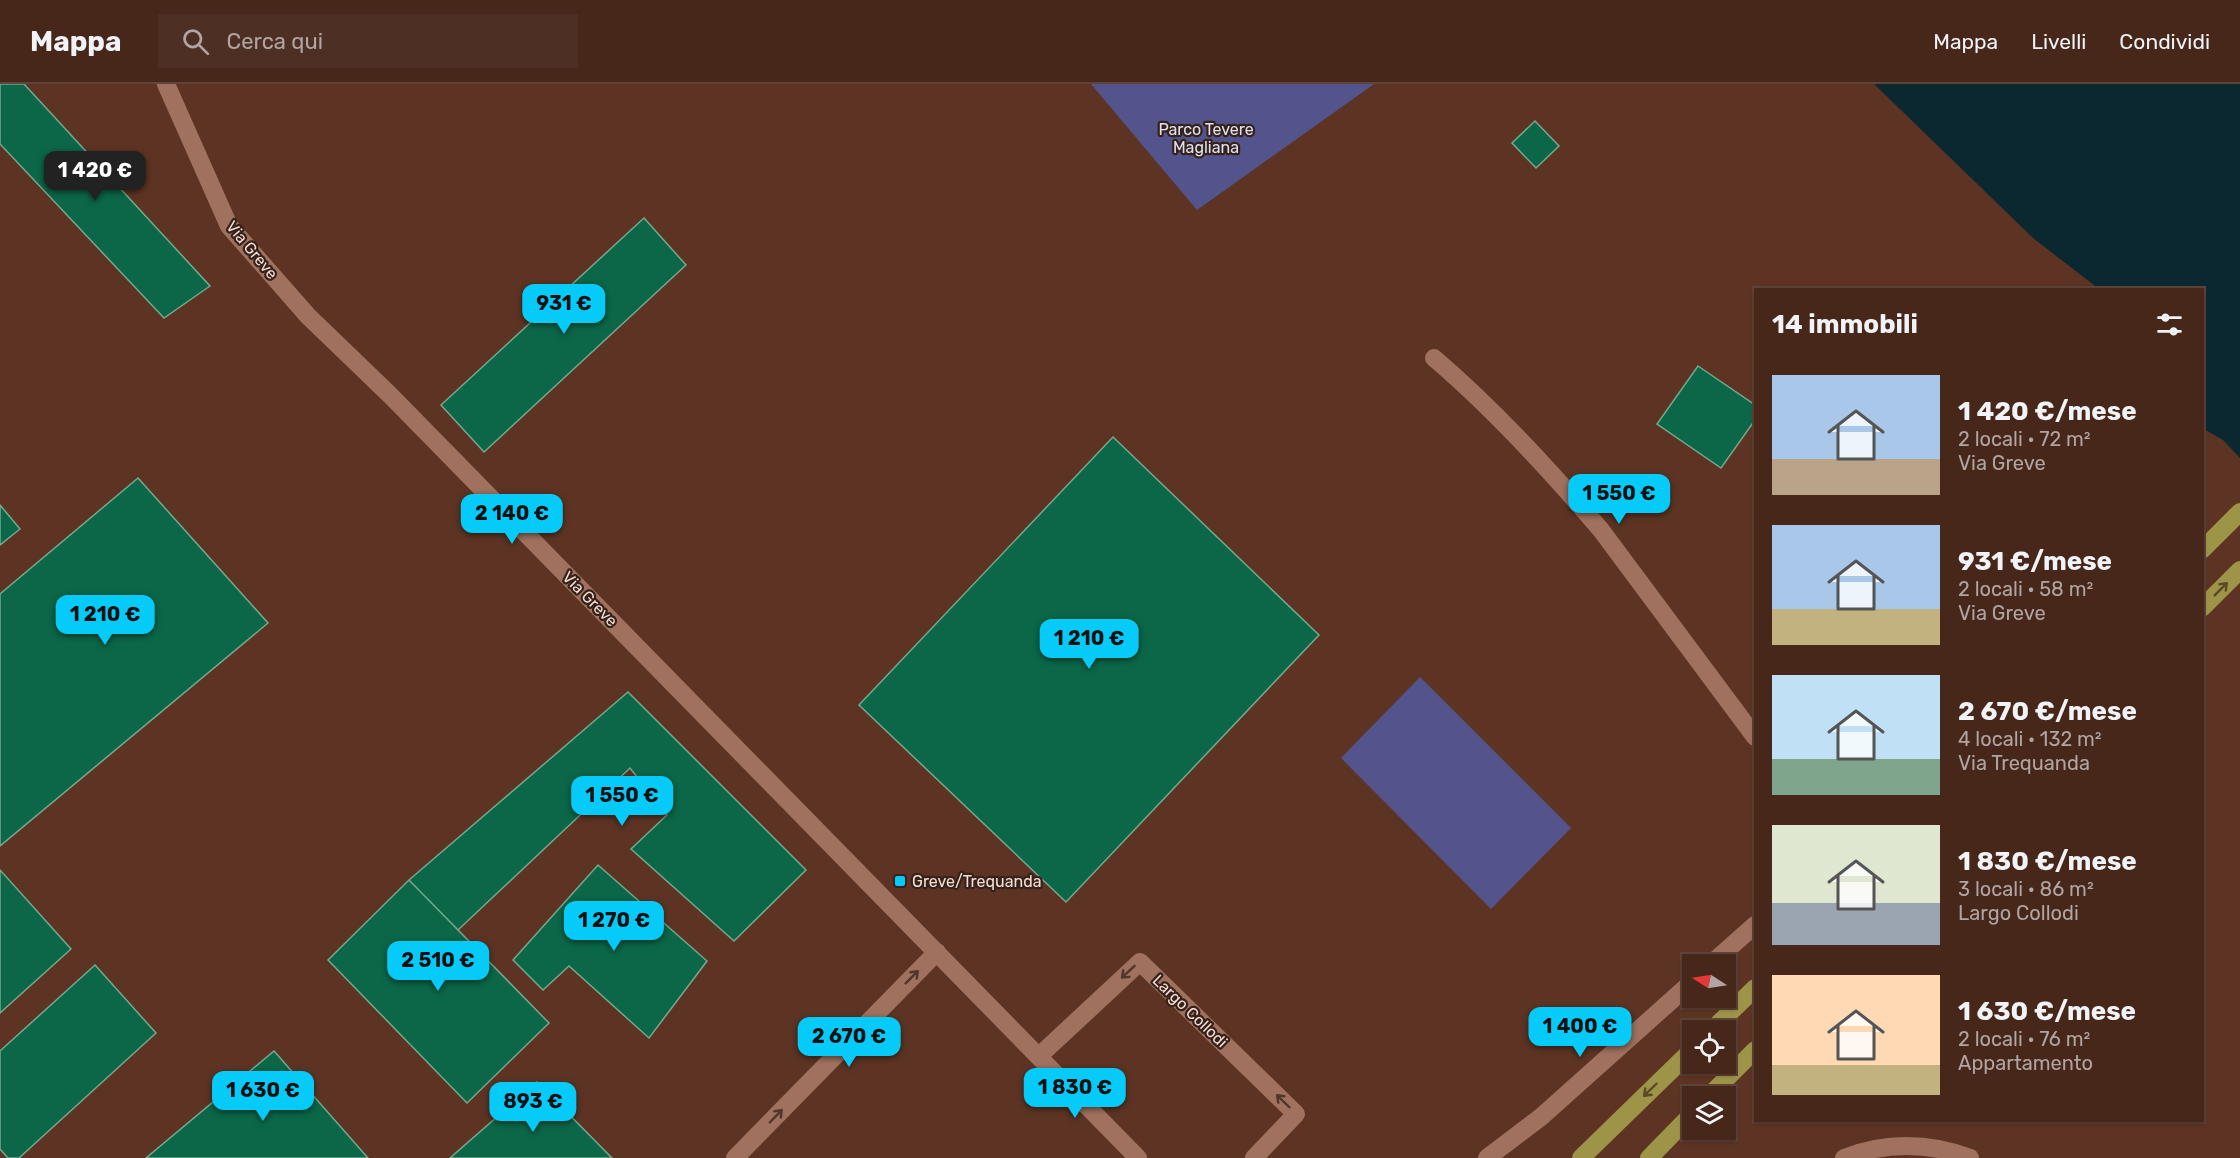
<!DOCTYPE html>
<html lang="it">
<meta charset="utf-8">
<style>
body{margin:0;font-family:Rubik,sans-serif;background:#4d2f23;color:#f1f3f6;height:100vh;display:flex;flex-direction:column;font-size:22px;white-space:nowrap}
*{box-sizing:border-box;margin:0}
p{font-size:20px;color:#b0a5a2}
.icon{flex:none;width:33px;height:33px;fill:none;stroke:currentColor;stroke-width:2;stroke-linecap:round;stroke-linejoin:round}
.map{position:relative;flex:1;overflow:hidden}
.sheet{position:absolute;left:1754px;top:204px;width:450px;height:834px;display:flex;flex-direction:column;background:#46271a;border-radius:0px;box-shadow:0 2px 4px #0004,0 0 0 2px #5e4439}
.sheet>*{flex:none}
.needle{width:39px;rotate:282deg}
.controls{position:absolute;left:1682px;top:870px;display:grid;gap:12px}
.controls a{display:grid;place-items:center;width:54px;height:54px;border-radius:0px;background:#46271a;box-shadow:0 2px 4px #0004,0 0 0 2px #5e4439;font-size:30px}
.price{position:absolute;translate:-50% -51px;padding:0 14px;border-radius:12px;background:#06cbf9;color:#111;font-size:20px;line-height:39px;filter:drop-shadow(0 2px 3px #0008)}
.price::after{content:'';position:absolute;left:50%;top:36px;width:18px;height:14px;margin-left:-9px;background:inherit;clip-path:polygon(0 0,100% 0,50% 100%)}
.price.on{background:#222;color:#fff}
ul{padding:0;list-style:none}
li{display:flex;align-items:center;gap:18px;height:150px;padding:0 18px}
li span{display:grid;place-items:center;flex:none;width:168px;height:120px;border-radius:0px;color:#555}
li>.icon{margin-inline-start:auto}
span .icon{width:72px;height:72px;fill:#fffc;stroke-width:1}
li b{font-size:26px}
h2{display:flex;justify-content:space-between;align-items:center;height:72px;padding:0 18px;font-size:26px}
header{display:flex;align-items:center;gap:36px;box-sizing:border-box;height:84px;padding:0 30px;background:#46271a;border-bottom:2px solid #5e4439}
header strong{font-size:28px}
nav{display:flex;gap:33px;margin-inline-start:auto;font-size:21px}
.search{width:420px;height:54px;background:#4d2f23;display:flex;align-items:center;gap:15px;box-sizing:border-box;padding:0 21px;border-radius:0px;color:#b0a5a2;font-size:22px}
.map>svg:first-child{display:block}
.green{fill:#54548c}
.water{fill:#0b2831}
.building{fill:#0b6747;stroke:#75a88e;stroke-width:1.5}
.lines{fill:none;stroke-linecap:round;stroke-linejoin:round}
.minor{stroke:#a0715e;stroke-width:18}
.highway{stroke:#9d9448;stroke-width:18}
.oneway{stroke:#594a2a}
.oneway2{stroke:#50362b}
.poi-dot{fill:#06cbf9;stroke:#35221a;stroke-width:2}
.labels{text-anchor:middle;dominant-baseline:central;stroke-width:4.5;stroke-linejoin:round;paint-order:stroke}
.park-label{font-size:16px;fill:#dfe1f3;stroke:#35221a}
.street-label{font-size:16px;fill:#f7dcd2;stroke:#35221a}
.poi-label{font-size:16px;fill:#f7dcd2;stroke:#35221a;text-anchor:start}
</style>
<header>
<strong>Mappa</strong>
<div class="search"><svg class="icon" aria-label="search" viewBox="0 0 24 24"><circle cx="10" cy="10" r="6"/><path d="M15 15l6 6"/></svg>Cerca qui</div>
<nav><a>Mappa</a><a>Livelli</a><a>Condividi</a></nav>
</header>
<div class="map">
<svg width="2240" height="1074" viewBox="0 0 2240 1074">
<rect width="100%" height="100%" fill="#5d3423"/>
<!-- green -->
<path class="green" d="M1091,0H1374L1197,126Z
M1420,593L1571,744L1491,825L1341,674Z"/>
<!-- water -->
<path class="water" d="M1874,0H2240V374L2223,356L2202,344V206L2099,205L2033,154Z"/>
<!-- building -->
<path class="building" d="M0,0H24L210,202L164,234L0,60Z
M1535,37L1559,62L1536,84L1512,59Z
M644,134L686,181L484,368L441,321Z
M1698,282L1755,321V336L1721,384L1657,340Z
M1113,353L1319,551L1066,818L859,621Z
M138,394L268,539L0,762V510Z
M0,421L20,445L0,461Z
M628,608L806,786L734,857L631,765L667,731L630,684L458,846L409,796Z
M598,781L707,877L649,954L569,882L543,906L513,876Z
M0,786L71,865L0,929Z
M409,796L549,939L467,1019L328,876Z
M95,881L156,949L19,1074H8L0,1065V967Z
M274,967L368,1074H146Z
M537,998L612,1074H450Z"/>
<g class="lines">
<!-- minor -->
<path class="minor" d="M166,0L229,142L308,232L391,312L1138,1074
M1434,274C1495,326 1549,385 1601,446L1755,653
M1711,880L1755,841
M1039,972L1140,878L1296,1030L1254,1074
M735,1074L937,868
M1487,1074L1541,1033L1692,898
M1844,1074C1884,1058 1929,1058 1970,1074"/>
<!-- highway -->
<path class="highway" d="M2202,466L2240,428
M2202,524L2240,486
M1712,946L1755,904
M1709,1012L1755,966
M1581,1074L1692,966
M1649,1074L1692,1030"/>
</g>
<!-- one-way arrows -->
<defs><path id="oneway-shaft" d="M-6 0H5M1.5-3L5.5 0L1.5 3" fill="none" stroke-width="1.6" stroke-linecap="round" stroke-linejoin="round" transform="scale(1.5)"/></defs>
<g class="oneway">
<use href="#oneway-shaft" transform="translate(2221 505) rotate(-45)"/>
<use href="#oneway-shaft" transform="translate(1650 1006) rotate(136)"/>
</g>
<g class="oneway2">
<use href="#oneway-shaft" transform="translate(1128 888) rotate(137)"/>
<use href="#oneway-shaft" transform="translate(912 893) rotate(-45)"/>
<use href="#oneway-shaft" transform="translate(1283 1017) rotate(-136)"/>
<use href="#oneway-shaft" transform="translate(776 1032) rotate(-46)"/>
</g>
<!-- markers -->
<rect class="poi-dot" x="894" y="791" width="12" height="12" rx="3"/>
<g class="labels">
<!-- park labels -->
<g class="park-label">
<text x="1206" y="45">Parco Tevere<tspan x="1206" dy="18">Magliana</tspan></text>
</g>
<!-- street labels -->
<g class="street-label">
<text transform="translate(252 166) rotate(50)">Via Greve</text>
<text transform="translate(590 515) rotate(45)">Via Greve</text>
<text transform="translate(1190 927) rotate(44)">Largo Collodi</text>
</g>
<!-- poi labels -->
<g class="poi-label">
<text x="912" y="797">Greve/Trequanda</text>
</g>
</g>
</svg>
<div class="controls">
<a><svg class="needle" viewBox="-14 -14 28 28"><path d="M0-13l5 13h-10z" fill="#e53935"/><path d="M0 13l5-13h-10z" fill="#b0a5a2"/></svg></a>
<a><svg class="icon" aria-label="locate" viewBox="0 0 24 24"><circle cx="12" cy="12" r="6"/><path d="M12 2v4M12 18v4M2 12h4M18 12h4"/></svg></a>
<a><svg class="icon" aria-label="layers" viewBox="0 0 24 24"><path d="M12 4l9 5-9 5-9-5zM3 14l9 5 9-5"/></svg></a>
</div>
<b class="price on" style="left:95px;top:118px">1 420 €</b>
<b class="price" style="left:564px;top:251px">931 €</b>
<b class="price" style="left:1619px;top:441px">1 550 €</b>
<b class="price" style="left:512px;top:461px">2 140 €</b>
<b class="price" style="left:105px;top:562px">1 210 €</b>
<b class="price" style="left:1089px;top:586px">1 210 €</b>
<b class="price" style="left:622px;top:743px">1 550 €</b>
<b class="price" style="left:614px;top:868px">1 270 €</b>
<b class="price" style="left:438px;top:908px">2 510 €</b>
<b class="price" style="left:1580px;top:974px">1 400 €</b>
<b class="price" style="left:849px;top:984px">2 670 €</b>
<b class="price" style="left:1075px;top:1035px">1 830 €</b>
<b class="price" style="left:263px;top:1038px">1 630 €</b>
<b class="price" style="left:533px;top:1049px">893 €</b>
<section class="sheet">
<h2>14 immobili<svg class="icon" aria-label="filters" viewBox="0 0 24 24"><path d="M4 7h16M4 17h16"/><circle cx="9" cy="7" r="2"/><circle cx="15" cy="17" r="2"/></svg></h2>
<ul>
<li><span style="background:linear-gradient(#a9c7e8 70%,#b9a48a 0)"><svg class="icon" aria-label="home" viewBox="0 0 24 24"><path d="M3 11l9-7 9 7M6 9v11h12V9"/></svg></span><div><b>1 420 €/mese</b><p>2 locali · 72 m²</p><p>Via Greve</p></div></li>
<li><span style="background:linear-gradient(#a9c7e8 70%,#c2b280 0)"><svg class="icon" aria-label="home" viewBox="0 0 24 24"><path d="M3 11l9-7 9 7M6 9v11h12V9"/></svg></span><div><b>931 €/mese</b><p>2 locali · 58 m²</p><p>Via Greve</p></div></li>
<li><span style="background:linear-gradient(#bfe0f5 70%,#7fa58c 0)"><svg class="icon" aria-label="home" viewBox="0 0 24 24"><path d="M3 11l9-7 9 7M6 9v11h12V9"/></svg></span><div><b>2 670 €/mese</b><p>4 locali · 132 m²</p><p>Via Trequanda</p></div></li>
<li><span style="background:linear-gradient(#dfe7d0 65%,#9aa5b1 0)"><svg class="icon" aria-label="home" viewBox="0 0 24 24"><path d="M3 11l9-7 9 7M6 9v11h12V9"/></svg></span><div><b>1 830 €/mese</b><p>3 locali · 86 m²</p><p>Largo Collodi</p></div></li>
<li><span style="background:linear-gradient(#ffd9b3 75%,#c2b280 0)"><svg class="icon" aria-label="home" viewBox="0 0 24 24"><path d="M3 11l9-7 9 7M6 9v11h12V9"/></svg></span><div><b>1 630 €/mese</b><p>2 locali · 76 m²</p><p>Appartamento</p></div></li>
</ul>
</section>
</div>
